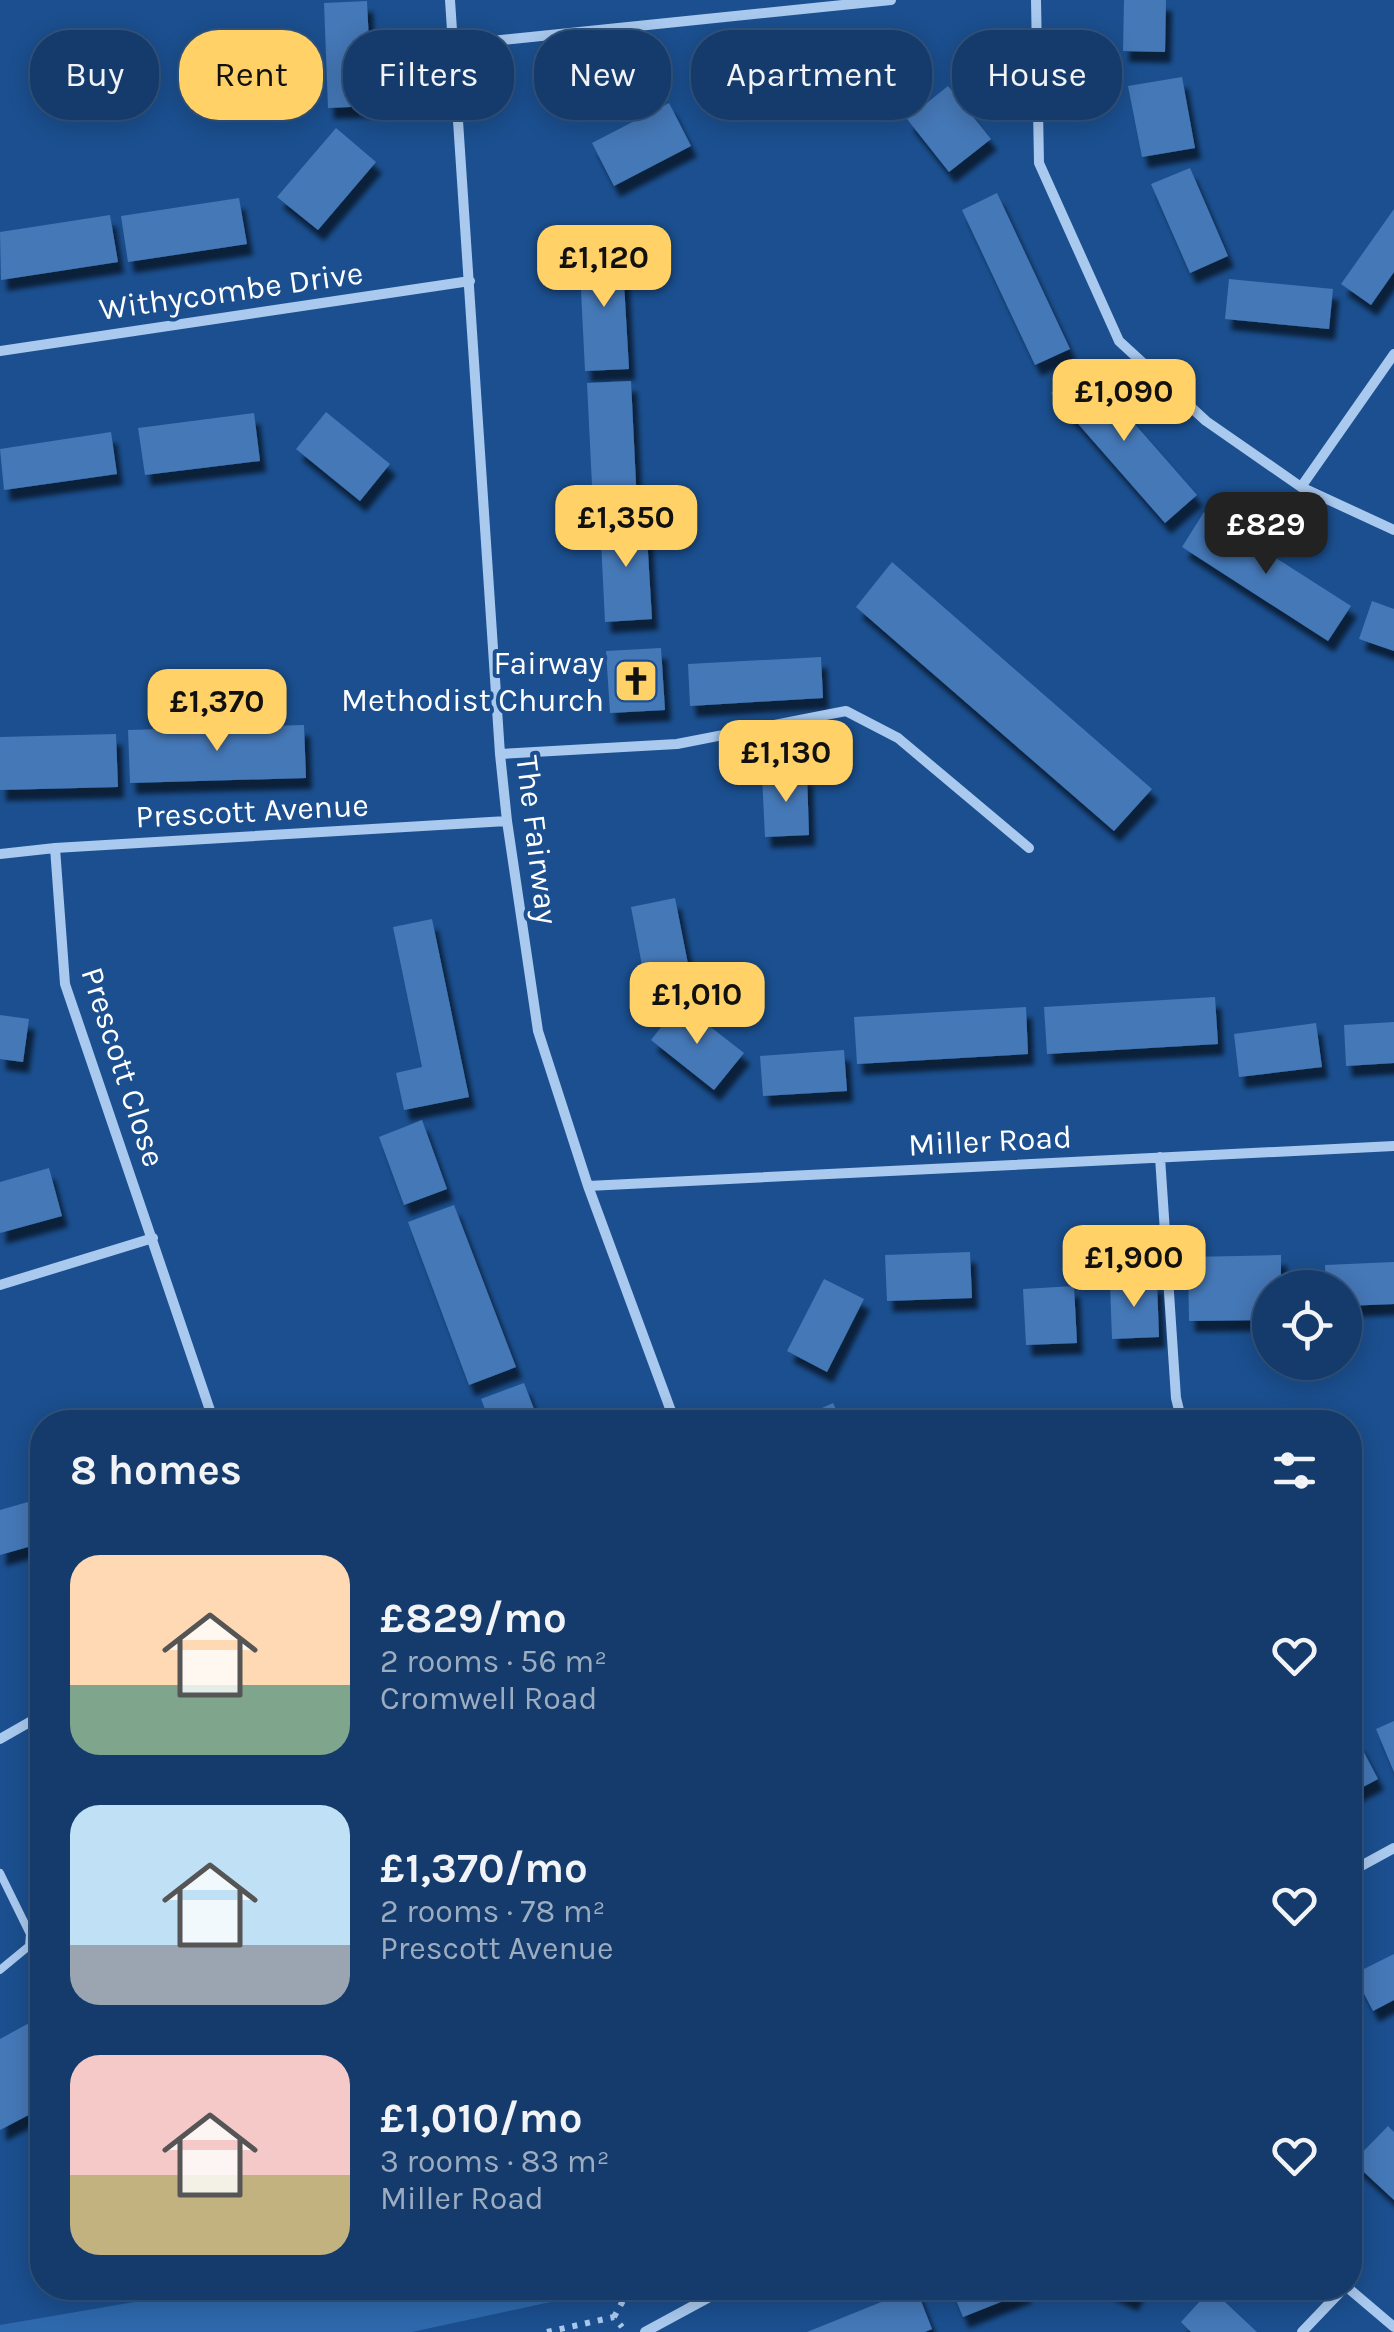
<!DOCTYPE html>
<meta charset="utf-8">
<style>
body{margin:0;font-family:Karla,sans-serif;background:#214673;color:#f1f3f6;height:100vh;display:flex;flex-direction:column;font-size:38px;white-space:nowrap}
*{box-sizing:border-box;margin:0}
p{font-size:32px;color:#9dadc1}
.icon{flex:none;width:55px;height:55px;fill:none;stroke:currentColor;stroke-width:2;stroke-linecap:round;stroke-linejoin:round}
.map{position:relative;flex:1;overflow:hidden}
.details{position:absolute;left:30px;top:1410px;width:1332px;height:890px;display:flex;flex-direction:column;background:#143b6b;border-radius:40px;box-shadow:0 5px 25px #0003,0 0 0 2px #33557e}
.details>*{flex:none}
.top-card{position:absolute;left:30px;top:30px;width:1335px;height:90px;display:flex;gap:20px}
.controls{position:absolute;left:1252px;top:1270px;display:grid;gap:20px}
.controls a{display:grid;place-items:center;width:110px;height:110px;border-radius:50%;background:#143b6b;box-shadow:0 5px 25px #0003,0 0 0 2px #33557e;font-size:50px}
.price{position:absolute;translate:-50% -85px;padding:0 22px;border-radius:20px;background:#ffd166;color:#111;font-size:32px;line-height:65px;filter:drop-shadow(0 2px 5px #0008)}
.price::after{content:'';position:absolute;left:50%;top:60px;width:30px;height:22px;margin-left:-15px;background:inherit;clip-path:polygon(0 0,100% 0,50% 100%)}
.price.active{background:#222;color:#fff}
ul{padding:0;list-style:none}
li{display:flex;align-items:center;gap:30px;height:250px;padding:0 40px}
li span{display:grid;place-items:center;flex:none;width:280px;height:200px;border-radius:30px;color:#555}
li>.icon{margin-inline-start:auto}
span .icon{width:120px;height:120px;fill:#fffc;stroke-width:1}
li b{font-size:42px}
h2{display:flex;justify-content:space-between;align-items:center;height:120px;padding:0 40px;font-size:42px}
.pill{padding:0 35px;border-radius:40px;background:#143b6b;box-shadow:0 5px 25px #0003,0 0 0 2px #33557e;font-size:35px;line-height:90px}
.pill.active{background:#ffd166;color:#111}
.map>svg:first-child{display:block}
.green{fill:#2e69ad}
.building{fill:#4478b7;filter:url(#shadow)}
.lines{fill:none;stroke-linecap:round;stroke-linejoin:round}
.path{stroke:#a9c9ee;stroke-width:6;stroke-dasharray:5 8;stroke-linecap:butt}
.lane{stroke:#a9c9ee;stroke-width:8}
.street{stroke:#a9c9ee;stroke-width:10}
.labels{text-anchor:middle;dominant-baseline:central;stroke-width:8;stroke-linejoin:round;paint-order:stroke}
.street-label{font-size:32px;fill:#fff;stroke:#1b4f8f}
.poi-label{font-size:32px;fill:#fff;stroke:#1b4f8f;text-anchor:end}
</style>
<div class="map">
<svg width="1394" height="2332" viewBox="0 0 1394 2332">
<defs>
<filter id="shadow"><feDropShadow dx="6" dy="11" stdDeviation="2.5" flood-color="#0009"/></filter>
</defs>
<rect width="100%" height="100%" fill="#1b4f8f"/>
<!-- green -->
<path class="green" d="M216,2288H605L606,2290L412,2332H0V2325Z"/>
<!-- building -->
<path class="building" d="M1124,0H1166L1165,52L1123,51Z
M367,1L372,106L328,108L324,3Z
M1182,77L1195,148L1142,157L1128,86Z
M948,86L991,139L949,172L907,119Z
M669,103L691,146L614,186L592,143Z
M336,128L376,162L318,230L277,197Z
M1190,168L1228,256L1190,273L1151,184Z
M997,193L1070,349L1035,365L962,210Z
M239,198L247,244L128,262L121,216Z
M1394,209V272L1371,305L1341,284Z
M110,215L118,262L1,280L0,232Z
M622,248L629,369L585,371L579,250Z
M1229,279L1333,289L1329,329L1225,319Z
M1083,365L1197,495L1165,523L1051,393Z
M631,381L637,504L593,506L587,383Z
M326,412L390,464L360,501L296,449Z
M254,413L260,461L145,475L138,428Z
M111,432L117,474L4,490L0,449Z
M1204,512L1351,606L1328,641L1182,547Z
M646,519L652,619L605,622L600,521Z
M892,562L1152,789L1114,831L856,607Z
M1372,601L1394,609V651L1359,639Z
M661,648L665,710L610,713L606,651Z
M821,657L823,698L690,706L688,664Z
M304,725L306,778L130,783L128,730Z
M116,734L118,787L0,790V737Z
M807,774L809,835L765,837L762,776Z
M675,898L692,984L647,992L631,907Z
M432,919L469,1097L404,1110L396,1073L422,1067L393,927Z
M1215,997L1218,1044L1047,1054L1044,1007Z
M680,1003L744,1053L714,1090L651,1040Z
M1026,1007L1028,1054L857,1064L854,1017Z
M0,1015L29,1019L23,1062L0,1059Z
M1394,1022V1063L1346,1066L1344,1025Z
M1316,1023L1322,1067L1239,1077L1234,1034Z
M844,1050L847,1091L763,1096L760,1056Z
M422,1120L447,1189L404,1205L379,1137Z
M49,1168L62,1216L0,1233V1182Z
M454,1205L516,1367L469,1385L408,1222Z
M970,1252L972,1298L887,1301L885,1255Z
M1281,1255V1288H1270V1320L1189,1321L1188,1257Z
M1394,1262V1304L1345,1306V1288H1326L1325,1265Z
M824,1279L864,1299L827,1372L787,1351Z
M1157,1282L1159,1337L1112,1339L1110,1284Z
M1074,1286L1077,1343L1026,1345L1023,1289Z
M524,1383L539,1422H490L481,1399Z
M833,1403L842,1422H791Z
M42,1498V1543L0,1555V1510Z
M1394,1721V1772L1376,1729Z
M1358,1741L1378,1779L1350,1794V1745Z
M1394,1954V2000L1373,2011L1354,1974Z
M42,2016V2108L0,2130V2039Z
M1350,2046H1354L1355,2109H1350Z
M1388,2126L1394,2132V2200L1353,2162Z
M916,2288L932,2329L925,2332H807Z
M951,2288H1024L1026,2292L963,2317Z
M1106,2288H1138L1132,2300Z
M1211,2289L1257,2332H1191L1181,2322Z"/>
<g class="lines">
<!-- path -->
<path class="path" d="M614,2317L630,2288
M547,2332L614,2317L622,2327"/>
<!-- lane -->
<path class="lane" d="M0,1873L30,1934L29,1946L0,1970"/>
<!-- street -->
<path class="street" d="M450,0L500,754L507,821L538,1031L588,1186L675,1422
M1036,0L1039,163L1119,341L1206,421L1301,487L1394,530
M453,45L891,0
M0,351L470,281
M1301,487L1394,354
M500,754L677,744L846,711L898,738L1029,848
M55,848L65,984L214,1422
M0,854L55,848L507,821
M1160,1157L1176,1398L1182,1422
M588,1186L1394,1146
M0,1285L153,1238
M0,1739L42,1715
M1350,1872L1394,1848
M1348,2288L1394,2327
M645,2332L726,2288
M1302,2332L1344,2288"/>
</g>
<!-- icons -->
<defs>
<symbol id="church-square" viewBox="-11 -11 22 22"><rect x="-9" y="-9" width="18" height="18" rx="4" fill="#ffd166" stroke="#1b4f8f"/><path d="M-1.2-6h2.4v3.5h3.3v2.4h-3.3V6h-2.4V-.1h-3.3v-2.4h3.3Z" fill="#111"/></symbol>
</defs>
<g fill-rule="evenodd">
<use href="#church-square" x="611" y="656" width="50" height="50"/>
</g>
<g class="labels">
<!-- street labels -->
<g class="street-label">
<text transform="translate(231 291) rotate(-8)">Withycombe Drive</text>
<text transform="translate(252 811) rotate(-3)">Prescott Avenue</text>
<text transform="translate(537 840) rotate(83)">The Fairway</text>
<text transform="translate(123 1067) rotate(72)">Prescott Close</text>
<text transform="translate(990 1141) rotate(-3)">Miller Road</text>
</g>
<!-- poi labels -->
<g class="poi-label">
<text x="604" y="663">Fairway<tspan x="604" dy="37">Methodist Church</tspan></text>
</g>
</g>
</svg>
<div class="controls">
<a><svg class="icon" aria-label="locate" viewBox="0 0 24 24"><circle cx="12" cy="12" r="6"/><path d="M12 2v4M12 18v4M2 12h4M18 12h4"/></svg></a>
</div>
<b class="price" style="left:604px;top:310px">£1,120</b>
<b class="price" style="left:1124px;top:444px">£1,090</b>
<b class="price" style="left:626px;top:570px">£1,350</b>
<b class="price active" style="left:1266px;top:577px">£829</b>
<b class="price" style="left:217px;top:754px">£1,370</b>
<b class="price" style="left:786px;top:805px">£1,130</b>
<b class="price" style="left:697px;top:1047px">£1,010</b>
<b class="price" style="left:1134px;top:1310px">£1,900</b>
<div class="top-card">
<a class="pill">Buy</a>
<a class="pill active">Rent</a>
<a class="pill">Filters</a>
<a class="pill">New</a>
<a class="pill">Apartment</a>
<a class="pill">House</a>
</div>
<section class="details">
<h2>8 homes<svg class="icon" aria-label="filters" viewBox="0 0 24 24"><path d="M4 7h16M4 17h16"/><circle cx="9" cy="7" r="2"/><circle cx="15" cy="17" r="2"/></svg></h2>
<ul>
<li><span style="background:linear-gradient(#ffd9b3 65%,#7fa58c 0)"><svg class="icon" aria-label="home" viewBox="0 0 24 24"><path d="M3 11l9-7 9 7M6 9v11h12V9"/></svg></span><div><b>£829/mo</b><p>2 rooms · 56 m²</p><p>Cromwell Road</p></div><svg class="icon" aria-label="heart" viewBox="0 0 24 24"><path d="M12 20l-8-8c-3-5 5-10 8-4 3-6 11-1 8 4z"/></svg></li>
<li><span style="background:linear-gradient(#bfe0f5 70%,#9aa5b1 0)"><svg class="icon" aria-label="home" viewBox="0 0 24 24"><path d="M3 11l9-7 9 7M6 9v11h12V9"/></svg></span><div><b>£1,370/mo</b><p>2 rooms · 78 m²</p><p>Prescott Avenue</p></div><svg class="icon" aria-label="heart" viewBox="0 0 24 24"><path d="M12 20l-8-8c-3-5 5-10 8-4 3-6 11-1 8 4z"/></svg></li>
<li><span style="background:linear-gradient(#f6c9c9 60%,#c2b280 0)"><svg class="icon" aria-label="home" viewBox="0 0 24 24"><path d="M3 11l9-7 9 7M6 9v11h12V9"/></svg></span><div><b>£1,010/mo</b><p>3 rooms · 83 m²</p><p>Miller Road</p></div><svg class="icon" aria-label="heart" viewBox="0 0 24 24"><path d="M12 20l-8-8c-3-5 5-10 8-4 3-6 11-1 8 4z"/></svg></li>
</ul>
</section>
</div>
